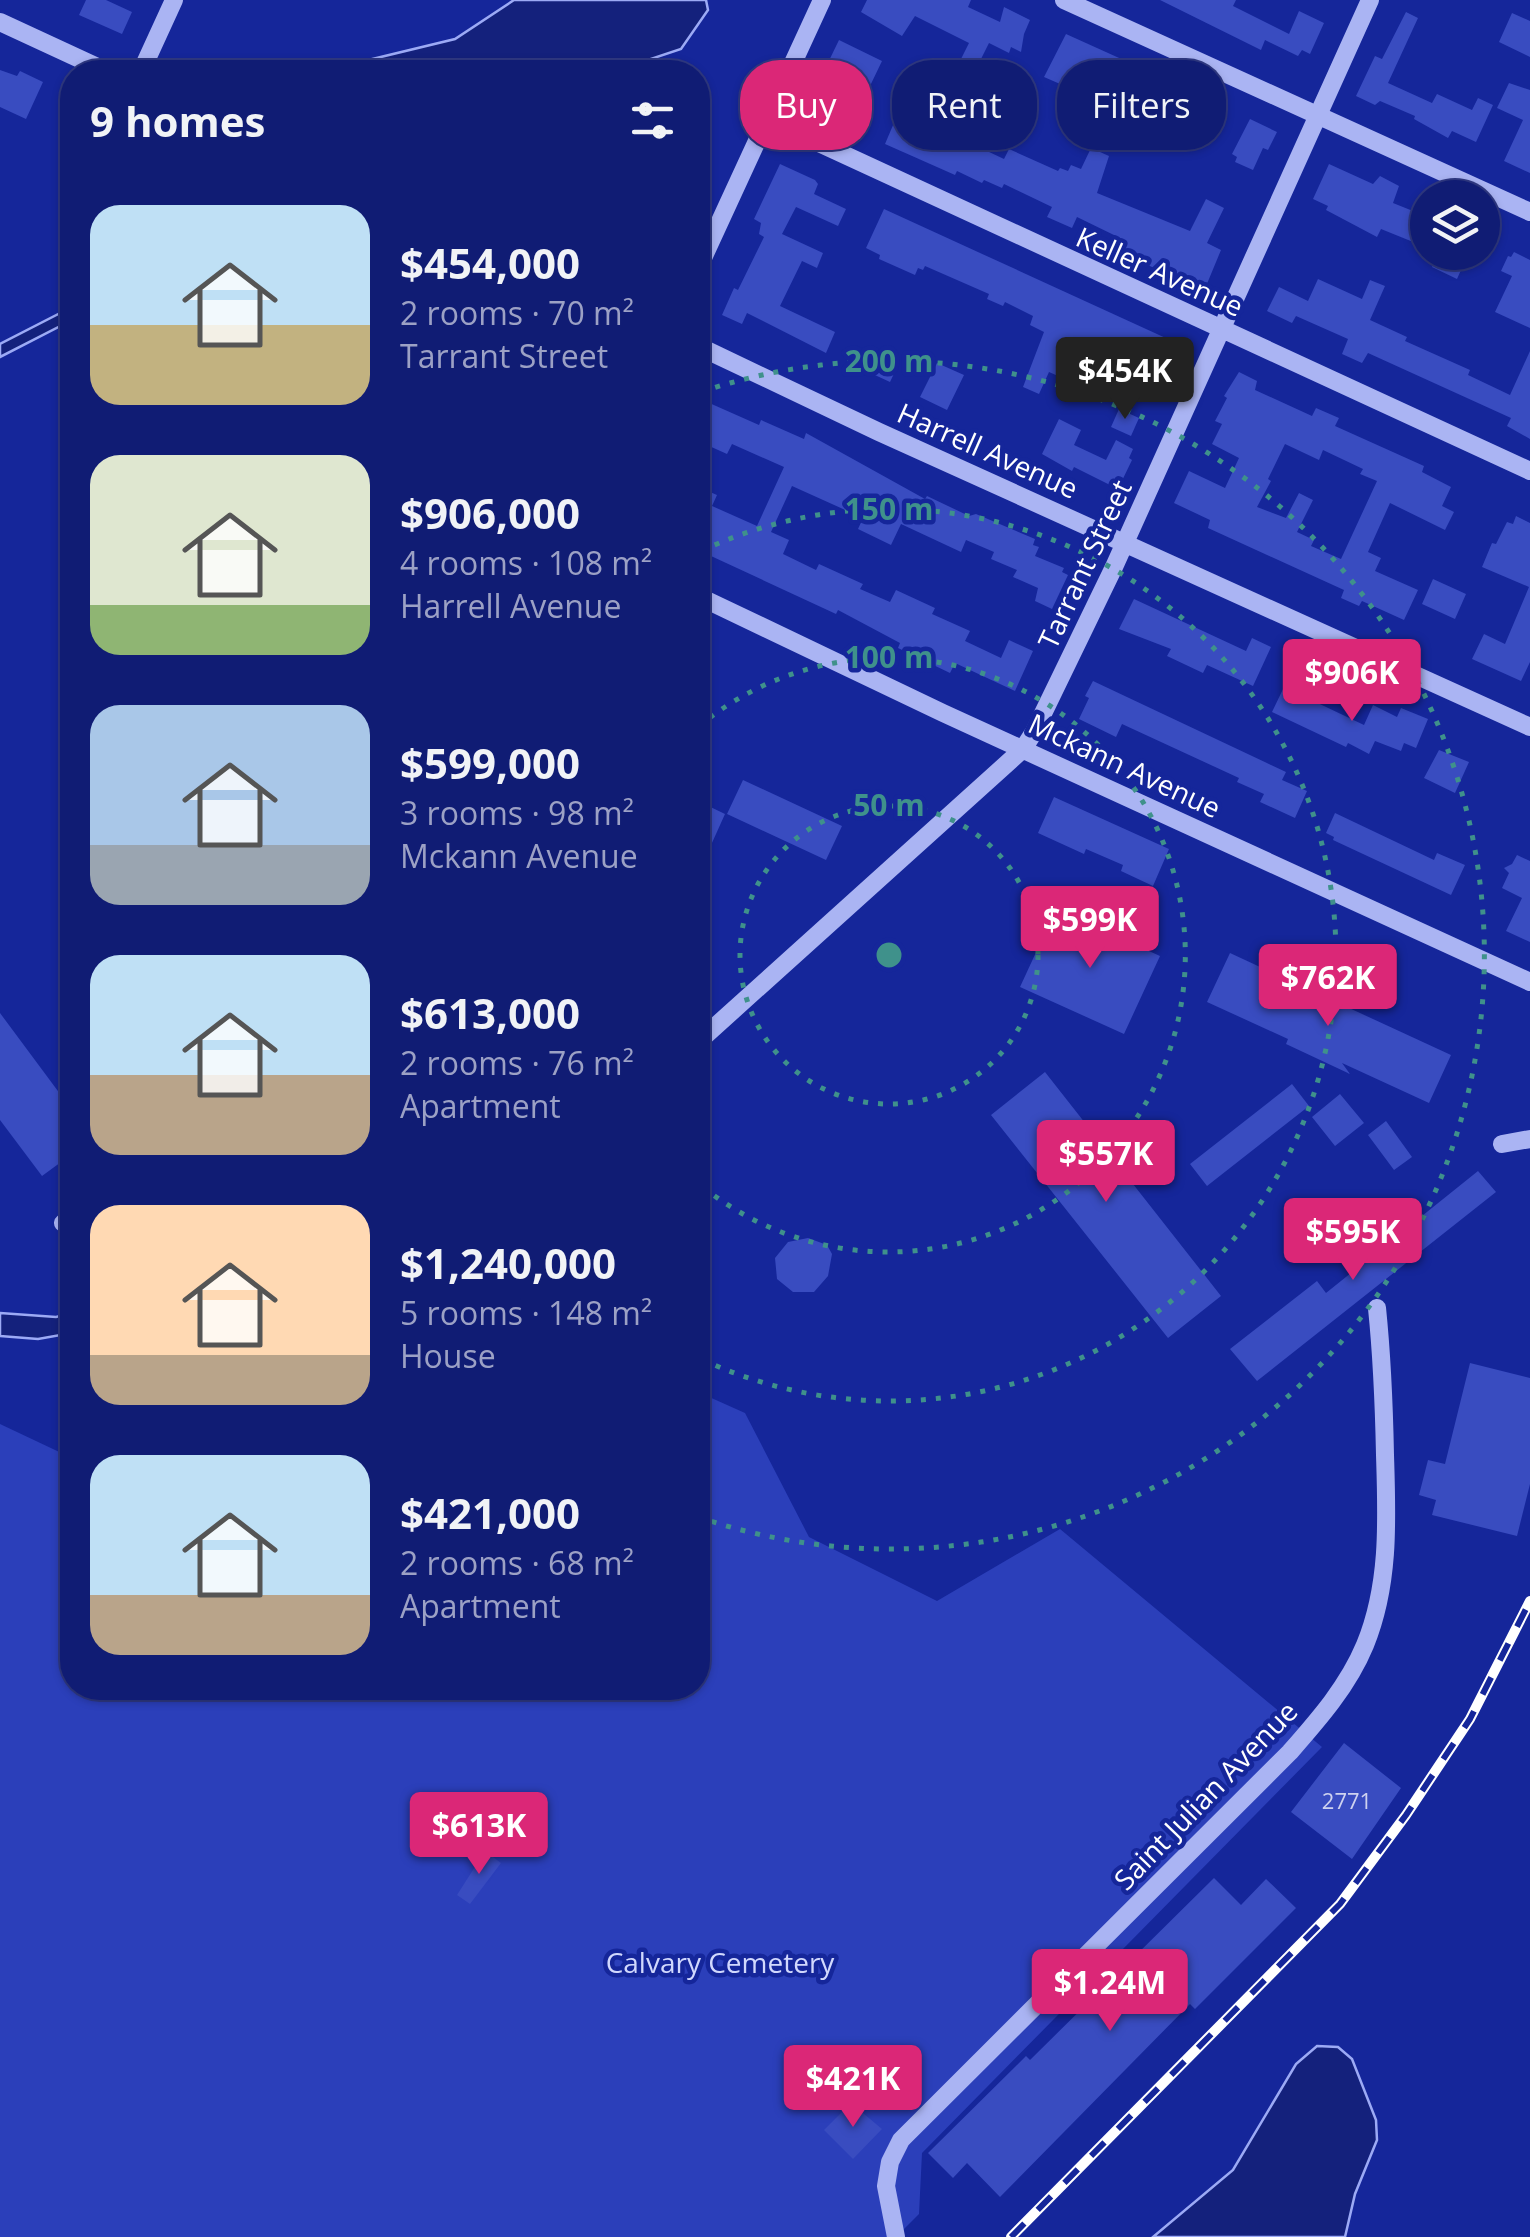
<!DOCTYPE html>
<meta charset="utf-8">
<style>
body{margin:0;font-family:"Open Sans",sans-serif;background:#1e297c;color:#f1f3f6;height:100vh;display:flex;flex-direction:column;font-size:38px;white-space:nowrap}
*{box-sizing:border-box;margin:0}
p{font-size:32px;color:#9ca1c5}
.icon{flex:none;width:55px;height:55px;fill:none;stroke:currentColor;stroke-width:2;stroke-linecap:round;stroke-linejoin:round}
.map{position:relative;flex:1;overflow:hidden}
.drawer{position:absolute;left:60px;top:60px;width:650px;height:1640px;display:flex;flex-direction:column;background:#101c74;border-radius:40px;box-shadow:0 2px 8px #0004,0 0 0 2px #303a86}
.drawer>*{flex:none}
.hud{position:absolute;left:740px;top:60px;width:640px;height:90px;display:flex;gap:20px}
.tools{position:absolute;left:1410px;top:180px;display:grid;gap:20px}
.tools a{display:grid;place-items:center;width:90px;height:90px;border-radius:50%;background:#101c74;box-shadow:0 2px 8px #0004,0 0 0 2px #303a86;font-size:50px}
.price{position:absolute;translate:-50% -85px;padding:0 22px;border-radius:10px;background:#db2777;color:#fff;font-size:32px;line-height:65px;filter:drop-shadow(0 2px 5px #0008)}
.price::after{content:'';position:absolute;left:50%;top:60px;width:30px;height:22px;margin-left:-15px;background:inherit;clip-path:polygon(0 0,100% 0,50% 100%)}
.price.selected{background:#222;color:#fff}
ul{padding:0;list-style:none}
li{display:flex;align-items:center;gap:30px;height:250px;padding:0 30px}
li span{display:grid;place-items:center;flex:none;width:280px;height:200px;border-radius:30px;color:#555}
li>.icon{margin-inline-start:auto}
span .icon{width:120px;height:120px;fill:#fffc;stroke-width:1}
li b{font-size:42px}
h2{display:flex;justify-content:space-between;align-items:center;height:120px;padding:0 30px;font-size:42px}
.chip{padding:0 35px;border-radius:40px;background:#101c74;box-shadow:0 2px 8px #0004,0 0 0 2px #303a86;font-size:35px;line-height:90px}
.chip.selected{background:#db2777;color:#fff}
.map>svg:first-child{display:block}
.green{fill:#2b3fba}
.water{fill:#14217c;stroke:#9caaf5;stroke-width:2.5}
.building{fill:#394cc0;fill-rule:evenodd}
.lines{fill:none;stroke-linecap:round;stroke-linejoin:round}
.minor{stroke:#aab4f3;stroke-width:18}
.rail-casing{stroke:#fff;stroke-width:10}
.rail{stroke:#15269a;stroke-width:6;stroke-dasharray:19;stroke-linecap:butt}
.ring{fill:none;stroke:#3f918b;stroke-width:5;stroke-dasharray:5 10}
.labels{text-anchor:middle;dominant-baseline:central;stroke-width:9;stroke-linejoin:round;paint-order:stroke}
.number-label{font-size:22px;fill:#ced2ef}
.street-label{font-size:28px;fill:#fff;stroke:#15269a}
.park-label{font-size:28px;fill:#d1d8fd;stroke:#15269a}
.centre{fill:#3f918b;stroke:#15269a;stroke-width:5}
.ring-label{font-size:30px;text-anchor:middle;font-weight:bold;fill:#3f918b;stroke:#15269a;stroke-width:9;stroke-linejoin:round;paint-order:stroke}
</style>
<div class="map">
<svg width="1530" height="2237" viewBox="0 0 1530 2237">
<rect width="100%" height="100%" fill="#15269a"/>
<!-- green -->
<path class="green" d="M698,1392L745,1413L809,1537L937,1601L1060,1529L1322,1747L922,2153L919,2214L896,2237H0V1424L72,1458V1688H698Z"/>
<!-- water -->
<path class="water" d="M514,0H706L708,10L681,49L612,72H339L356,63L455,39Z
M72,307V320L0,357V344Z
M0,1313L56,1317L72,1313V1333L38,1339L0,1336Z
M1317,2046L1338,2047L1352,2059L1376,2120L1377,2140L1355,2194L1345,2237H1153L1233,2170L1296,2064Z"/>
<!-- building -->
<path class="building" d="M86,0H106L132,12L122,34L79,15Z
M867,0H971L968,7L1000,22L1004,7L1030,20L1024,34L1021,52L1011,47L1009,53L989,43L971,79L955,71L969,43L915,16L902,36L861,12Z
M1160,0H1236L1233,6L1289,34L1299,11L1324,23L1310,54L1302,50L1298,56L1265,40L1261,50Z
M1406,12L1418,18L1388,83L1432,103L1437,94L1472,110L1478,98L1493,105L1476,142L1452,131L1448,138L1414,119L1415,116L1380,101L1375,105L1356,96L1375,56L1382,59Z
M1512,13L1530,21V57L1499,42Z
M1066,34L1128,62L1156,79L1154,84L1185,100L1189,91L1211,101L1193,143L1189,142L1187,148L1161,136L1166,126L1071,79L1067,87L1044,77Z
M839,40L882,61L870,86L867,85L853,117L829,109L827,113L808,104Z
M0,70L17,76L20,71L43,82L26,119L0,107Z
M1509,83L1530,90V173L1504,161L1523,120L1497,108Z
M958,86L974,94L957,128L972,135L970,143L1004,159L1009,149L1058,171L1060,168L1068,171L1071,165L1081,169L1091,148L1109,156L1097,193L1190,231L1206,199L1224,208L1207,243L1221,250L1204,291L1111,248L1116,236L1077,217L1072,228L1047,217L1052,207L1004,184L1002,188L984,180L982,183L957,171L955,175L885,144L902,104L941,121Z
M1250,119L1277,132L1268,150L1263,148L1253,170L1235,162L1237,157L1232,154Z
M780,164L815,180L818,184L814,194L846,209L838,226L796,207L782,234L823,253L817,268L802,261L780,306L835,332L826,353L747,313L742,324L722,315L734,288L738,290L764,237L759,234L761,223L754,219Z
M1329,164L1373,184L1380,176L1399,186L1393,203L1428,217V248L1381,229L1377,237L1326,210L1328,206L1313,199Z
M884,209L1181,345L1159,391L1080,352L1067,380L1049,372L1039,394L1023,387L1044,332L1030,325L1033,316L1005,302L1003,306L987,299L989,294L925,266L923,270L918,268L915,275L879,259L880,255L866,248Z
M1439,252H1469L1457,279L1432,267Z
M1514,252L1530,260V328L1495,312L1512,276L1501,271L1508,256L1511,257Z
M1318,279L1362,299L1370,280L1385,286L1370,320L1407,337L1405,341L1470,370L1468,375L1510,395L1530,351V439L1507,426L1511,418L1368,353L1362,363L1342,354L1348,339L1296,316L1292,323L1267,311L1279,287L1308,301Z
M874,350L899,363L890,382L864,370Z
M937,363L964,375L947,410L920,397Z
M1239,372L1257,381L1255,390L1312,416L1316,408L1339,418L1335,426L1424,466L1422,472L1451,487L1442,506L1454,512L1445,530L1390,503L1368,552L1381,558L1375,571L1418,590L1404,620L1362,601L1359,606L1341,598L1344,590L1208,528L1210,520L1174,503L1189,471L1225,488L1239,458L1212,444L1222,424L1215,421L1227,398L1224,396ZM1285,444L1319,460L1323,450L1363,469L1360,474L1377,481L1341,559L1311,546L1314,540L1297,532L1313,500L1299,493L1286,518L1257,507L1271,481L1268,479Z
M698,398L759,425L761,420L804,439L806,433L925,499L927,496L969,516L976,514L1035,539L1033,545L1039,547L1035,556L1064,568L1062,572L1068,575L1052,609L1035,601L1038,588L1013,577L1017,570L991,559L994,552L966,540L961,552L901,524L891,545L858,529L863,518L792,486L771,532L789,540L783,554L816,570L819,564L863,584L860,589L890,602L896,590L935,608L932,614L970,631L965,641L1001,658L1009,640L1033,651L1015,691L955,663L950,673L898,648L900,643L838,610L836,614L698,550V499L703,489L717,495L712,506L757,526L784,467L732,444L727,454L698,441Z
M1119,409L1139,418L1131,436L1111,427Z
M1059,419L1081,430L1074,445L1106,460L1116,440L1133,449L1129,458L1132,460L1118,489L1074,467L1072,471L1042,454Z
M1516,516L1530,523V662L1521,681L1472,659L1484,634L1505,644L1529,587L1482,567L1492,543L1496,544L1507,522L1513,524Z
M1433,579L1466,594L1455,619L1422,604Z
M1134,599L1246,651L1252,638L1271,647L1253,686L1207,665L1203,673L1167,656L1171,649L1119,629Z
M1093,681L1286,772L1282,780L1307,791L1295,818L1260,802L1264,794L1237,782L1239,778L1122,724L1116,737L1079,719L1089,698L1085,696Z
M1284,687L1364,725L1373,705L1397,717L1401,708L1428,719L1416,748L1404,743L1401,751L1375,741L1369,754L1348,743L1346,747L1272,712Z
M1439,750L1469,762L1455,793L1424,778Z
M743,780L842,826L826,860L727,814Z
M1054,797L1169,849L1153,886L1121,871L1123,865L1086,849L1084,854L1038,833Z
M698,801L725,814L698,874Z
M1335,813L1434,860L1437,853L1465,865L1451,895L1333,840L1334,837L1326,833Z
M1517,855L1530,861V942L1506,931L1522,898L1502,888L1509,873L1504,868L1512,864Z
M1056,909L1160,956L1124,1034L1020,987Z
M1230,953L1451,1055L1429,1103L1342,1063L1350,1074L1286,1044L1288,1039L1207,1002Z
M0,1013L72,1110V1154L42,1176L0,1120Z
M1045,1072L1221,1296L1168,1338L991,1115Z
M1292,1084L1309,1106L1207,1186L1190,1164Z
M1340,1094L1364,1123L1335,1146L1312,1117Z
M1386,1121L1412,1157L1394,1170L1368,1135Z
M1478,1171L1496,1192L1257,1381L1230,1349L1317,1281L1326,1293Z
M808,1238L827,1245L832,1254L828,1276L814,1292H793L777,1279L775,1258L788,1242Z
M1470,1363L1530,1378V1484L1517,1536L1432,1515L1436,1500L1419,1495L1428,1460L1445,1464Z
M1344,1743L1401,1788L1352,1859L1291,1812Z
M485,1851L501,1863L470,1904L457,1895Z
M1214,1878L1241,1905L1266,1879L1296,1908L1195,2009L1190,2004L1000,2197L967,2163L953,2178L928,2153L1026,2056L1030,2060Z
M851,2103L882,2129L853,2159L824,2130Z"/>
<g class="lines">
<!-- minor -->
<path class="minor" d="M1064,0L1530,212
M0,22L108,72
M141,72L174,0
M767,119L1530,471
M698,269L822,0
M698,346L879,432L1530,727
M698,596L943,713L1530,982
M698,1042L1023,749L1034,732L1114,567L1370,0
M1502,1144L1530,1139
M63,1223L72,1216
M896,2237L886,2186L890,2162L901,2140L1290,1752C1319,1719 1348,1686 1365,1645C1390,1584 1387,1519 1385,1455C1384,1405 1382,1357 1377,1308"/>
<defs>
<path id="rail" d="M1011,2237L1340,1904L1406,1815L1470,1719L1530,1601"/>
</defs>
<!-- rail casing -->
<use href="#rail" class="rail-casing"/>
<!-- rail -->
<use href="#rail" class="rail"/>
</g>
<!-- distance rings -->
<g class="ring">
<circle cx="889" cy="955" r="149"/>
<path d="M698 727A297 297 0 1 1 698 1183"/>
<path d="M701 551A446 446 0 1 1 701 1359"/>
<path d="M701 392A594 594 0 1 1 701 1518"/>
</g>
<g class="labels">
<!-- number labels -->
<g class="number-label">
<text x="1347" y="1800">2771</text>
</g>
<!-- street labels -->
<g class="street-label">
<text transform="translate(1160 271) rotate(24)">Keller Avenue</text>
<text transform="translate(988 450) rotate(24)">Harrell Avenue</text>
<text transform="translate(1084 564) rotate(-65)">Tarrant Street</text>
<text transform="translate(1125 765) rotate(25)">Mckann Avenue</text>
<text transform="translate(1205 1795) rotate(-46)">Saint Julian Avenue</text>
</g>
<!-- park labels -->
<g class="park-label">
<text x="720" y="1962">Calvary Cemetery</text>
</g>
</g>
<circle cx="889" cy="955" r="15" class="centre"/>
<g class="ring-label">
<text x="889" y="372">200 m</text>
<text x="889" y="520">150 m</text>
<text x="889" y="668">100 m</text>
<text x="889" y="816">50 m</text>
</g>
</svg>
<div class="tools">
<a><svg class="icon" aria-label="layers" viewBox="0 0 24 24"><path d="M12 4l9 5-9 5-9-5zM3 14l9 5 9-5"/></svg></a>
</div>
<b class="price selected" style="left:1125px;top:422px">$454K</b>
<b class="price" style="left:1352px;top:724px">$906K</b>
<b class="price" style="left:1090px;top:971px">$599K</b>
<b class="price" style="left:1328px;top:1029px">$762K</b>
<b class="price" style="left:1106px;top:1205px">$557K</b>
<b class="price" style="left:1353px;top:1283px">$595K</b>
<b class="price" style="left:479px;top:1877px">$613K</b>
<b class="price" style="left:1110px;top:2034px">$1.24M</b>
<b class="price" style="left:853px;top:2130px">$421K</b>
<div class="hud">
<a class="chip selected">Buy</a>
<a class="chip">Rent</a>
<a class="chip">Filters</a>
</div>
<section class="drawer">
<h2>9 homes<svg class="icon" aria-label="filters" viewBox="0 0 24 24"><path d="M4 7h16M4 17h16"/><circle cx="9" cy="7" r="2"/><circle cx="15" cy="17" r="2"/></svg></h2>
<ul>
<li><span style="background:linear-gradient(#bfe0f5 60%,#c2b280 0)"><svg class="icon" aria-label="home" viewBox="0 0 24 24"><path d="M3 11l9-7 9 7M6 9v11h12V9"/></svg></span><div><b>$454,000</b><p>2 rooms · 70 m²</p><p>Tarrant Street</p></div></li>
<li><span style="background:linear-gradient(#dfe7d0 75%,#8fb573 0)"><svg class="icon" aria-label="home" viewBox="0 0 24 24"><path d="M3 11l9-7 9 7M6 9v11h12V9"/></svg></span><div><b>$906,000</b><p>4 rooms · 108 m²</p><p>Harrell Avenue</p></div></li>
<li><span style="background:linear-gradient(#a9c7e8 70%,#9aa5b1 0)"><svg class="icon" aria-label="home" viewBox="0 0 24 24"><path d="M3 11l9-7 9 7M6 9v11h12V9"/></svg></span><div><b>$599,000</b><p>3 rooms · 98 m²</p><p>Mckann Avenue</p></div></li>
<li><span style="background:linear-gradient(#bfe0f5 60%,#b9a48a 0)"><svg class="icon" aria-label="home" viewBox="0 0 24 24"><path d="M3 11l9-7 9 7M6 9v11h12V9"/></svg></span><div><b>$613,000</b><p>2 rooms · 76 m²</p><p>Apartment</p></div></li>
<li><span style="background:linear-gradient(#ffd9b3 75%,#b9a48a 0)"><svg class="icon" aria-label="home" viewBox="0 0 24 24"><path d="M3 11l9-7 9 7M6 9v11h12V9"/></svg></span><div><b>$1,240,000</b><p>5 rooms · 148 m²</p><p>House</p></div></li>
<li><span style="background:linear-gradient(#bfe0f5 70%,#b9a48a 0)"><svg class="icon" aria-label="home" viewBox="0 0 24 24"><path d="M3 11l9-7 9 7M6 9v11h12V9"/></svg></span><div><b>$421,000</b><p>2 rooms · 68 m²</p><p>Apartment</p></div></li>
</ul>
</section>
</div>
